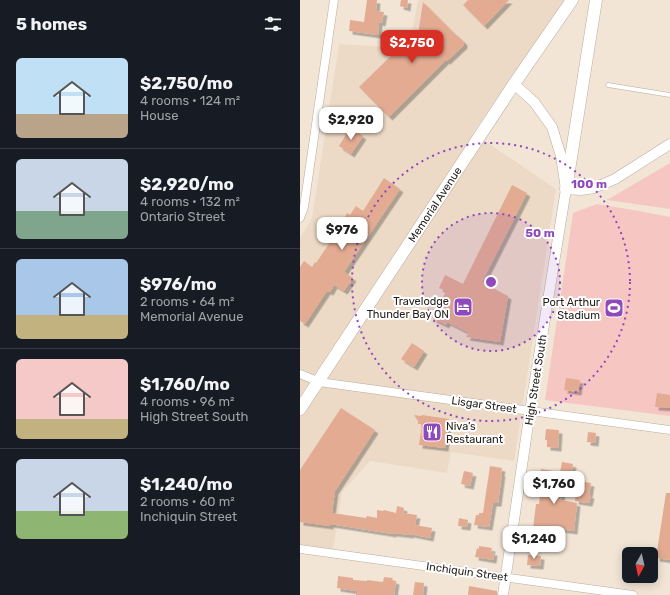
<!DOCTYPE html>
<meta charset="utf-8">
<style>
body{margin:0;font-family:Rubik,sans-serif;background:#242831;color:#f1f3f6;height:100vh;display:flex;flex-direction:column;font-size:15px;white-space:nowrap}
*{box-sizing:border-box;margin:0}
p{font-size:13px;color:#9ea1a6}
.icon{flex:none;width:22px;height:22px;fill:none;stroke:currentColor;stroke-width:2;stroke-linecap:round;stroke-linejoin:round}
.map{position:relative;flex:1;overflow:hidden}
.sheet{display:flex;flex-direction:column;background:#171b24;width:300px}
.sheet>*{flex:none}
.needle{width:26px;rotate:188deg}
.controls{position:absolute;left:322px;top:547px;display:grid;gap:8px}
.controls a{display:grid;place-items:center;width:36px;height:36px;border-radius:6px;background:#171b24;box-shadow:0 2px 10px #0003;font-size:20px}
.price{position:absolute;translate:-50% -34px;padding:0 9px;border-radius:8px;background:#fff;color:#222;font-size:13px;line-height:26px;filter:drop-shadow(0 1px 2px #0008)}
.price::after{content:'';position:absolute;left:50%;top:24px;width:12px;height:9px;margin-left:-6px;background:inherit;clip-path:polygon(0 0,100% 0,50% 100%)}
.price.current{background:#d93025;color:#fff}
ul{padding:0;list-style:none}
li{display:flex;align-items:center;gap:12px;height:100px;padding:0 16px}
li+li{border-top:1px solid #363941}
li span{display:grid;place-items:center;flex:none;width:112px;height:80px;border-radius:6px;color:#555}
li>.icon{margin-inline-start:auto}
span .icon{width:48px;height:48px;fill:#fffc;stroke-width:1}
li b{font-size:17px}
h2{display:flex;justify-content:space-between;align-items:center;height:48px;padding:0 16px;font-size:17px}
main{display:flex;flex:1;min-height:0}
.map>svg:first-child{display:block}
.built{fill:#eddac6}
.green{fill:#f6c6c3}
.building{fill:#e3ab92;filter:url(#shadow)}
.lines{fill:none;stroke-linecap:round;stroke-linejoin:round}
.service-casing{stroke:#b9ac9e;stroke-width:5}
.minor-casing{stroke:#b9ac9e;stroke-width:9}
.tertiary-casing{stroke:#b9ac9e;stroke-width:11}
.secondary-casing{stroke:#b9ac9e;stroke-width:13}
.service{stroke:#fff;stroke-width:4}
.minor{stroke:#fff;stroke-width:8}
.tertiary{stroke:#fff;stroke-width:10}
.secondary{stroke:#fff;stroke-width:12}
.ring{fill:none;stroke:#8f49bd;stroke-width:2;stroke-dasharray:2 4}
.labels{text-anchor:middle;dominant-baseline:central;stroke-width:4;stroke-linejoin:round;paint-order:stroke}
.street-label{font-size:11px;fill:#231e19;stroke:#fff}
.poi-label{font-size:11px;fill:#231e19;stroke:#fff;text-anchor:end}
.centre{fill:#8f49bd;stroke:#fff;stroke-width:2}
.ring-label{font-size:12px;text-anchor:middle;font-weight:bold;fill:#8f49bd;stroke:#fff;stroke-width:4;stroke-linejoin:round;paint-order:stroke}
</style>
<main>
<section class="sheet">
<h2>5 homes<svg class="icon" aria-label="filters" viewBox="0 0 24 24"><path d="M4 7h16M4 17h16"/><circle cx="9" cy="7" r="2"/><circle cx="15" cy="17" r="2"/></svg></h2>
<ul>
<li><span style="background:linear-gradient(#bfe0f5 70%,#b9a48a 0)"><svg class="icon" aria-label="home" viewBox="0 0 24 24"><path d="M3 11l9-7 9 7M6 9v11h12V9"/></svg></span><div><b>$2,750/mo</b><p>4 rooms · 124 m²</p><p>House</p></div></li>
<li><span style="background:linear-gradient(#c9d6e8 65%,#7fa58c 0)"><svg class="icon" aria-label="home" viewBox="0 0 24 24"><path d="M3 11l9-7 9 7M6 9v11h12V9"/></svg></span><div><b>$2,920/mo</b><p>4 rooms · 132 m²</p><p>Ontario Street</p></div></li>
<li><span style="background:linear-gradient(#a9c7e8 70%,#c2b280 0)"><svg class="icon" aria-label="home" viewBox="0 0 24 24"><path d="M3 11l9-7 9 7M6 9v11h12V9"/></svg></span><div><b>$976/mo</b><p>2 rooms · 64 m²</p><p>Memorial Avenue</p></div></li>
<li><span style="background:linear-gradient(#f6c9c9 75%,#c2b280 0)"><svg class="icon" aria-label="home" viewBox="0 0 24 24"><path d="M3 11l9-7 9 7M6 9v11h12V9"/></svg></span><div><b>$1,760/mo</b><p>4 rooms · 96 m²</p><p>High Street South</p></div></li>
<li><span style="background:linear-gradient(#c9d6e8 65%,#8fb573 0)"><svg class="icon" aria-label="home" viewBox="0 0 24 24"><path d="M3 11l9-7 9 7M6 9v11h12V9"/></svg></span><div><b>$1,240/mo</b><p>2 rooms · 60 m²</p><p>Inchiquin Street</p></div></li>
</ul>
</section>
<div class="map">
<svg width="370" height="595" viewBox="0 0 370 595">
<defs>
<filter id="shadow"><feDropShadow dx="3.5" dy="3.5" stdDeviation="0" flood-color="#0004"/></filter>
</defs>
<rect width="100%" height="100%" fill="#f2e5d6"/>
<!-- built -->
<path class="built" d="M118,0H265L173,133L256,189L214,461L151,452L147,473L70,461L42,492L32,557L0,552V238L12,218L39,44L87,47L111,38Z"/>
<!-- green -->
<path class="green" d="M370,163V209L307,200Z
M297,204L339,211L370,217V416L245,400L273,213Z"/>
<!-- building -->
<path class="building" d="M67,0H77L76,11L84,12L82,23L79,22L78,35L49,31L50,20L64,22Z
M101,0H108L107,8L100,6Z
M168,0H209L184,26L163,5Z
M123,2L157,36H158L164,42V45L147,61L146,60L89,117L59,87L99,48L104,53L117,41Z
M50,128L63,136L51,154L39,146Z
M84,178L100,189L44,272L53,278L44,291L34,285L30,292L27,291L5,324L0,321V267L4,261L12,267L15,262L16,263L45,220L44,219L47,213L50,215L56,206L63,211Z
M212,185L227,193L182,282L208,296L200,342L166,337L169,333L147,322L146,325L133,319L146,291L139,288L145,275L163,284Z
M112,343L124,351L114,367L101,359Z
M266,378L280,380L278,392L264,390Z
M357,393L370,395V408L355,407Z
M41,408L75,430L35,491L32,513L66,518L67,516L77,518V510L83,511L84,510L96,513L97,506L104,508L103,513L117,515L115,525L132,528L130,538L110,534V535L93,533V534L30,524V526L0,522V470Z
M114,415L121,416L122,415L149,419L145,448L119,445L122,424H118V421Z
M246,429L259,430L258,448L247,447V440H245Z
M288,432L296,433L295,443L287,442Z
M262,462L273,464L271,475L264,473L261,500L277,503L274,531L252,528L251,539L232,537L236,504H239L242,481H239L241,469L260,472Z
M190,466L202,468L201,473H202L198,503H193L189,527L174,525L176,515H179V513H183Z
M164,471L173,473L170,486L161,484Z
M278,481L291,483L289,495H291L289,503L275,501Z
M366,493H370V560L356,558Z
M159,518L168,520L167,527L158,526Z
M179,546L192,548L191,552H194L193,560L175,557L177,548L179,549Z
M228,555L241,556L240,566L227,565Z
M38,576L53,578V580L67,581V580L83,582L84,577L93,578L92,580L96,581L94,595H56V591L37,588Z
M115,582L124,583L123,595H113Z
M169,586L197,591V595H168Z"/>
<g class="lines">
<defs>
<path id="service" d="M308,85L370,95"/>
<path id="minor" d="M0,218L4,207L34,0
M0,374L19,382L370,430
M0,549L333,595"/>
<path id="tertiary" d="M266,189L281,190L294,188L315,179L370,144
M203,595L230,411L266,189L261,156L252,127L234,102L214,84"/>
<g id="secondary">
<path d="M266,189L296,0"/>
<path id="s1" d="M0,409L214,84L272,0"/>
</g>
</defs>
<!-- service casing -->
<use href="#service" class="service-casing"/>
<!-- minor casing -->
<use href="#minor" class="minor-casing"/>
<!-- tertiary casing -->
<use href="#tertiary" class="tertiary-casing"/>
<!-- secondary casing -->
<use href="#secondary" class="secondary-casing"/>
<!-- service -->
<use href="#service" class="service"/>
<!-- minor -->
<use href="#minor" class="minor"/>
<!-- tertiary -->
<use href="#tertiary" class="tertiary"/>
<!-- secondary -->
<use href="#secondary" class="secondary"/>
</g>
<!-- distance rings -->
<circle cx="191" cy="282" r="69" fill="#8f49bd" fill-opacity=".12"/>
<g class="ring">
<circle cx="191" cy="282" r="69"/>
<circle cx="191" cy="282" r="139"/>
</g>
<!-- icons -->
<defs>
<symbol id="hotel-square" viewBox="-11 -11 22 22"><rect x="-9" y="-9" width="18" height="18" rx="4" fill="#8f49bd" stroke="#fff"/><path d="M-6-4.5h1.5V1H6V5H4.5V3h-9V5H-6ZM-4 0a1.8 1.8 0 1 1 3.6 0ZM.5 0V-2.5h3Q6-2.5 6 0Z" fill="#fff"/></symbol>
<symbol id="stadium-square" viewBox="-11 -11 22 22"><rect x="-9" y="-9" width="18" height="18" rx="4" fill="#8f49bd" stroke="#fff"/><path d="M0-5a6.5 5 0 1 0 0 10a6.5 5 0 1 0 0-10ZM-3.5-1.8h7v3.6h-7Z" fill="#fff"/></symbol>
<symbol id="restaurant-square" viewBox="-11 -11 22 22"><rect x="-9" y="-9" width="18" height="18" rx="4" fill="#8f49bd" stroke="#fff"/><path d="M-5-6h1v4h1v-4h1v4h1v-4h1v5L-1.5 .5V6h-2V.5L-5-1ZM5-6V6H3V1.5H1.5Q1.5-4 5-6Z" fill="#fff"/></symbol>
</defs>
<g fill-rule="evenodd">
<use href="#hotel-square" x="152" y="296" width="22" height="22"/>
<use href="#stadium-square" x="303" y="297" width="22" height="22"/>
<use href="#restaurant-square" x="121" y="421" width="22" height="22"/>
</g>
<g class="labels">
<!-- street labels -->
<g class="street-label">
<text stroke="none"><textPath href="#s1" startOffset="245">Memorial Avenue</textPath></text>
<text transform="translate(236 380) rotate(-81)">High Street South</text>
<text transform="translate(184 405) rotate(8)">Lisgar Street</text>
<text transform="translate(167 572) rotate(8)">Inchiquin Street</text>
</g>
<!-- poi labels -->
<g class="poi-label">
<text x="149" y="301">Travelodge<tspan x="149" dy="13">Thunder Bay ON</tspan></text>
<text x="300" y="302">Port Arthur<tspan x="300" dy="13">Stadium</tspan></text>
<text x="146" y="426" text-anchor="start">Niva’s<tspan x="146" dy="13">Restaurant</tspan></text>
</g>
</g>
<circle cx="191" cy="282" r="6" class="centre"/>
<g class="ring-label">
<text x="289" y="188">100 m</text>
<text x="240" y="237">50 m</text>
</g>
</svg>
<div class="controls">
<a><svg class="needle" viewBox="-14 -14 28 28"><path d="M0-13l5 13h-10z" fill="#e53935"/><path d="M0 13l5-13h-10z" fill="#9ea1a6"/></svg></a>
</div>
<b class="price current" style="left:112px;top:64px">$2,750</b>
<b class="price" style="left:51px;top:141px">$2,920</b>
<b class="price" style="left:42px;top:251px">$976</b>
<b class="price" style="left:254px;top:505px">$1,760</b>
<b class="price" style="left:234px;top:560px">$1,240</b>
</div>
</main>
